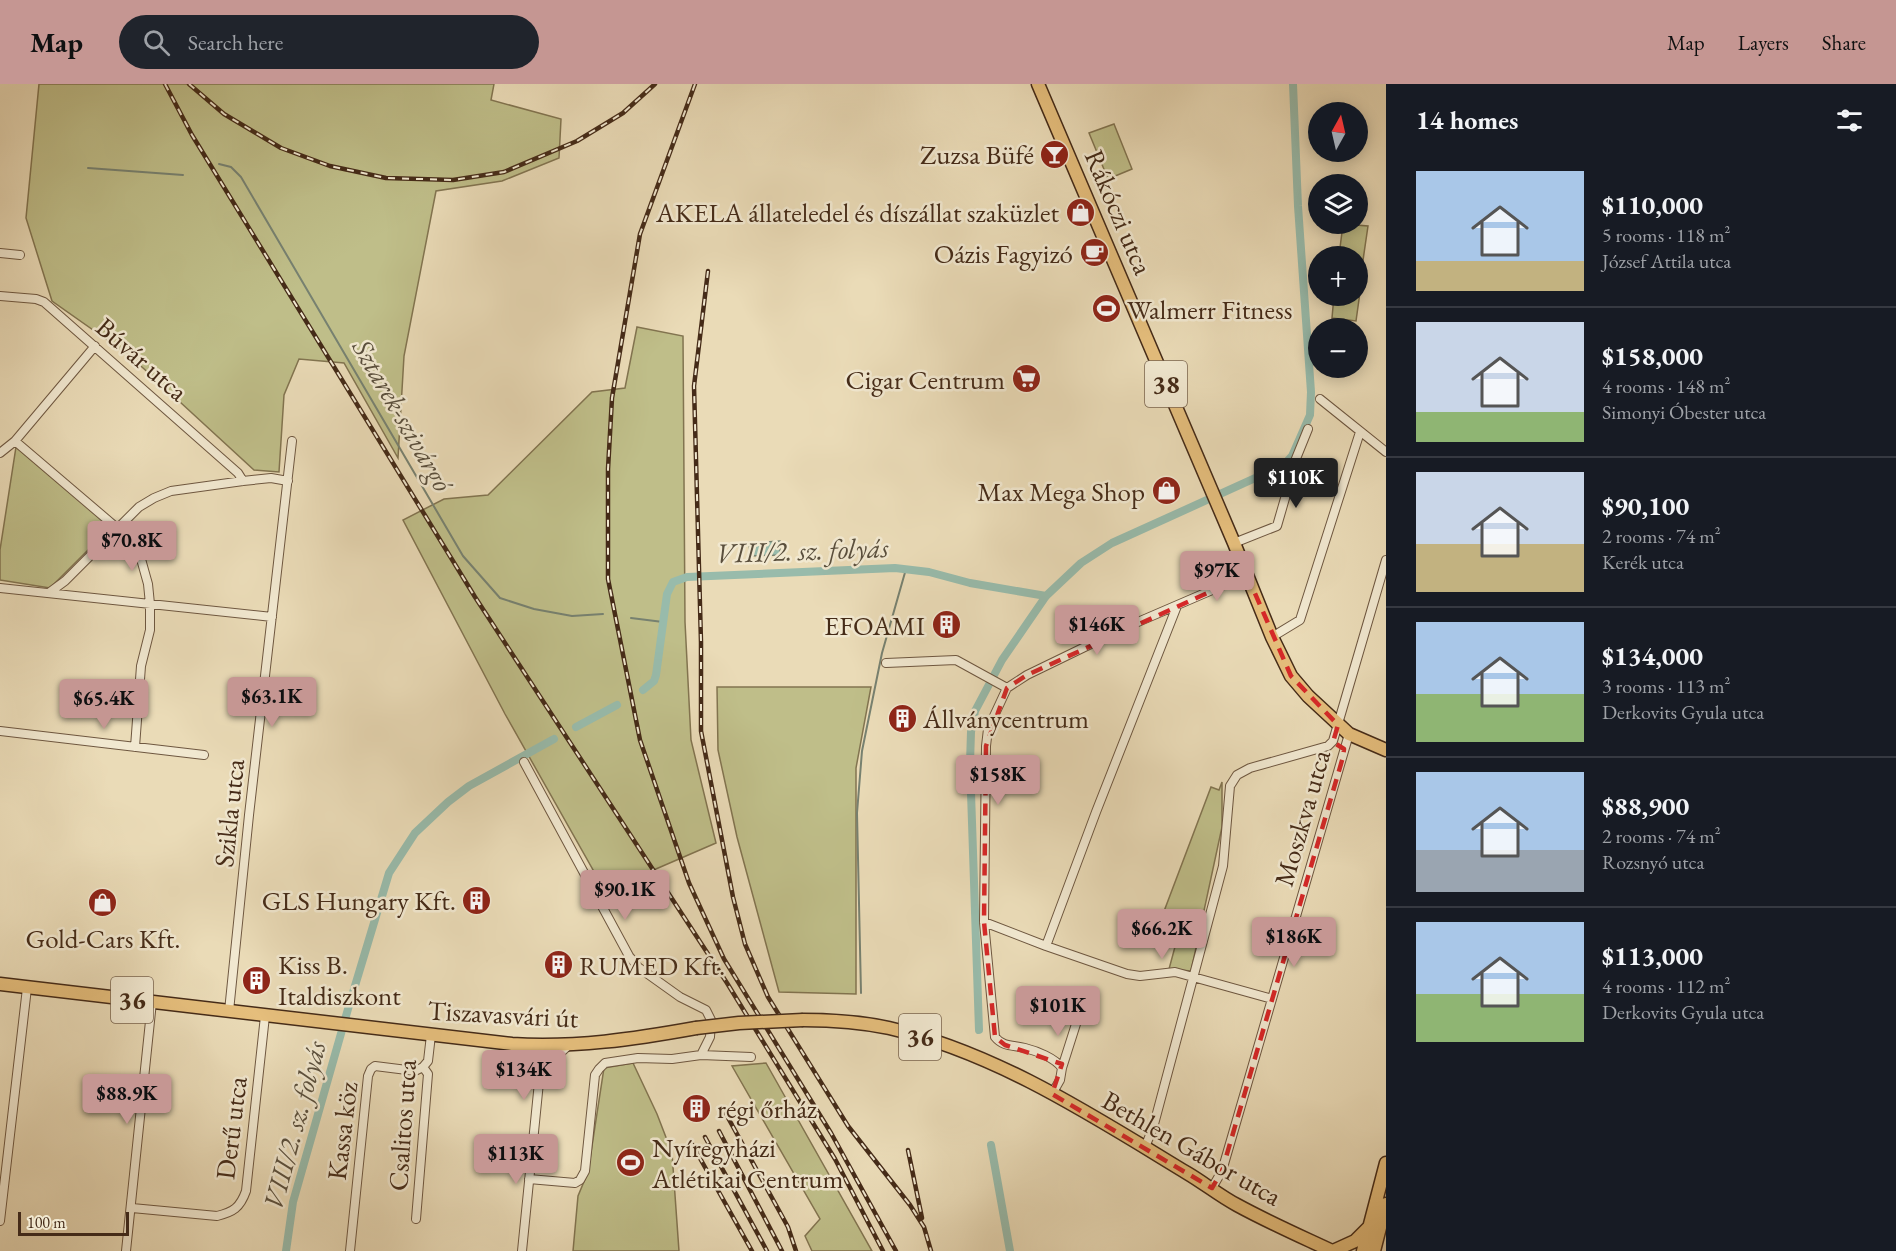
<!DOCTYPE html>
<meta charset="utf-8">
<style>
body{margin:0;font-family:"EB Garamond",serif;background:#20242c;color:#f1f3f6;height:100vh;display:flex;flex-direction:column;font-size:22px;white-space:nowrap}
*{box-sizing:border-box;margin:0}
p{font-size:20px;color:#9ea1a6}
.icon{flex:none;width:33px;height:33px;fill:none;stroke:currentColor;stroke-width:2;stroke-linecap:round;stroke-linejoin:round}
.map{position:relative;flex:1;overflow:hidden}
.sheet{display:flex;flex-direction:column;background:#171b24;width:510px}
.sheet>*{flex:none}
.needle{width:39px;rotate:8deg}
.controls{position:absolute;left:1308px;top:18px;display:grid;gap:12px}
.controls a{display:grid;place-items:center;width:60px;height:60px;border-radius:50%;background:#171b24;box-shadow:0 3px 15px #0003;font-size:30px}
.scale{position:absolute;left:18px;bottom:15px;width:111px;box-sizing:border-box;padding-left:6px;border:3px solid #452b18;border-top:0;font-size:16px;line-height:21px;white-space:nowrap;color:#452b18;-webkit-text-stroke:4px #f1e8d0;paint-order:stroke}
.price{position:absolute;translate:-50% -51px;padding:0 14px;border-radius:6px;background:#c59692;color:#111;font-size:20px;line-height:39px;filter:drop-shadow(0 2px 3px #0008)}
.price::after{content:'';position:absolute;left:50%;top:36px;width:18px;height:14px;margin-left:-9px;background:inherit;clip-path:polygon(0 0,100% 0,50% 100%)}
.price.selected{background:#222;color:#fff}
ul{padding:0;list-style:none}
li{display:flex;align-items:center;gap:18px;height:150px;padding:0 30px}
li+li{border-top:2px solid #363941}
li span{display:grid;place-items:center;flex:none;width:168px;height:120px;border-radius:0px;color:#555}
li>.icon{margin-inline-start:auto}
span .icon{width:72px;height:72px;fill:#fffc;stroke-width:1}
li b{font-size:26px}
h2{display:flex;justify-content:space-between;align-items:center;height:72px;padding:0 30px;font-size:26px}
header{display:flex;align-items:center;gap:36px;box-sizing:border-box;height:84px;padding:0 30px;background:#c59692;color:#111}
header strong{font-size:28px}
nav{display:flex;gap:33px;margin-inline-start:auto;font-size:21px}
.search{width:420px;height:54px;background:#20242c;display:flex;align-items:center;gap:15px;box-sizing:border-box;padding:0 21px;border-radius:33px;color:#9ea1a6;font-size:22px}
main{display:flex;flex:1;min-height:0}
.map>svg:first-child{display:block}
.green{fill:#bfbe89;stroke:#827450;stroke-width:1.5}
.water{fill:#98bbab;stroke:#778170;stroke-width:1.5}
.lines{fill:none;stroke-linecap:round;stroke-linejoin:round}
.stream{stroke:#778170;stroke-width:2}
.canal{stroke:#98bbab;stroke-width:8}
.minor-casing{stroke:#6e5740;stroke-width:10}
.primary-casing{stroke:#452b18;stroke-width:15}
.minor{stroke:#f1e8d0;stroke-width:8}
.primary{stroke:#e5be7c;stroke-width:12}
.rail-casing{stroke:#452b18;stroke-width:4.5}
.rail{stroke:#f1e8d0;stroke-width:2;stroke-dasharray:7;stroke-linecap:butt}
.primary-bridge-casing{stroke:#452b18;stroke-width:15;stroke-linecap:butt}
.primary-bridge{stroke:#e5be7c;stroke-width:12}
.marked{fill:none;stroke:#d62828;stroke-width:4.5;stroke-dasharray:12 8;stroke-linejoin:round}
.labels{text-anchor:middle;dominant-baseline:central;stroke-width:5;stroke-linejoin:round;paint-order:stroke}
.shield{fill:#f1e8d0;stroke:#79644f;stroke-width:1.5}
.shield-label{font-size:26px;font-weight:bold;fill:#452b18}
.poi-label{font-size:27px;fill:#452b18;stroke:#f1e8d0;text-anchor:end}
.street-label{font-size:27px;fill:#452b18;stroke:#f1e8d0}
.water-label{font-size:28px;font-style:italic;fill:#5a4f3d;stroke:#f1e8d0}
</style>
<header>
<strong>Map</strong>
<div class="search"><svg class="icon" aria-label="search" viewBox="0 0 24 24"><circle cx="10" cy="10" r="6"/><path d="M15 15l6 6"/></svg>Search here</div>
<nav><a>Map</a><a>Layers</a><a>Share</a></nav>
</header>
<main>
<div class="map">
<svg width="1386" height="1167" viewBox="0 0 1386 1167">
<rect width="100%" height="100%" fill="#eadbb7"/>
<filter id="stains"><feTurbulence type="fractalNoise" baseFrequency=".00333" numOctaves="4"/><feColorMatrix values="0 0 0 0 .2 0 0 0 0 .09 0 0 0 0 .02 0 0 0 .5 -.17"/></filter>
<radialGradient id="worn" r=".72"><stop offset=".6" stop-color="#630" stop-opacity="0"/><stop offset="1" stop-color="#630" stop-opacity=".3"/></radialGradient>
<!-- green -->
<path class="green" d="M39,0H494L491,16L561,35L559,74L502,97L436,107L404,272L398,374L344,279L299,275L284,311L279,388L254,386L130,272L52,217L26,134Z
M1114,40L1132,85L1108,95L1089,49Z
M1343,140L1368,142L1361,190L1358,189V172H1339Z
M1358,193L1362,194L1356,237L1332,234L1334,212H1358Z
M637,243L683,252L685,538L691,656L716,759L605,807L505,630L403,436L444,415L488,411L592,308L625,304Z
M16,363L111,443L50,504L0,496V466Z
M717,603H871L856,684V910L779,908L737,753L718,666Z
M1222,698V743L1191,887L1169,885L1183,833L1163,830L1211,703L1219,706Z
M633,979L657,1030L672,1069L679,1167H573L578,1112L588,1088L604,984Z
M766,979L872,1167H812L805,1152L820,1135L732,982Z"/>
<!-- water -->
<path class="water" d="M780,457V471L750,472L749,459Z"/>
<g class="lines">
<!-- stream -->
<path class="stream" d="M219,80L231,83L241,93L463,472L500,514L534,525L572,532L603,530
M88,84L183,91
M631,534L663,538
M861,909L857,729L862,667L882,569L906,485"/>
<!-- canal -->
<path class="canal" d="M643,606L654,597L656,591L667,510L673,498L687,493L895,484L929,488L970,499L1046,512
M576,643L617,621
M979,946L970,679L971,648L975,627L1002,576L1046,512L1081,479L1112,459L1284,381L1292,372L1310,331L1311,308L1298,122L1293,0
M991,1061L1010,1167
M286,1167L293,1118L348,925L389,789L415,749L448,718L469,702L554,655"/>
<defs>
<path id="minor" d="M0,169L20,171
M0,212L36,215L44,218L238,389L243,397
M1320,315L1386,368
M15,357L117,444L141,475L148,500L150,520V546L141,582L135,663
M0,369L15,357L95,262
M1234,459L1277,442L1290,397L1293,382L1308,345
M0,504L272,533
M50,508L65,497L139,423L154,414L171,407L243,397L271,394L288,397
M1272,553L1300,536L1360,348
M886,579L956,576L1007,604
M0,647L204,671
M524,678L629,872L638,883L680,913L706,926L711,936L710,953L701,971
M984,838L1046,862L1127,890L1140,892L1175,888L1272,915
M1046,862L1096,728L1177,522
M229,927L249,731L292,357
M1062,984C1055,974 1037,967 1025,964C1013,961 1003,963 995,953L984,838L986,662L988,645L1007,604L1027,591L1124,544L1247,491
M539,997L546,982L569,961
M1052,1010L1060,996L1062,984L1083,918
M1145,1063L1153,1044L1223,782L1230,702L1237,691L1250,684L1328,662L1333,657L1386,476
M529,1095L575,1099L580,1096L585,1087L595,991L599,985L605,979L638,974L672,975L701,971L751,973
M1212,1104L1222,1087L1349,650
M132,1124L217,1132C233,1128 240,1124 246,1107L265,932
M416,1135L428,990L423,983L428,977L431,951
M0,1137L27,904
M126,1167L152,918
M350,1167L368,992L371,985L375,982L415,987L423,983
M522,1167L535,1038L539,998L538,961"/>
<path id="primary" d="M1038,0L1234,459L1272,553L1291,592L1308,612L1349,650L1386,666
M0,900L512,960C575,964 635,955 696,944
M803,936C832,936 861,938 889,944C997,969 1093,1032 1187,1089C1204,1099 1220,1112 1237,1121C1268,1138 1300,1152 1332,1167
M1333,1167L1355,1157L1369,1143
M1363,1167L1386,1079
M1374,1167L1386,1120"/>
</defs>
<!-- minor casing -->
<use href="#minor" class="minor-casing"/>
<!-- primary casing -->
<use href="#primary" class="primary-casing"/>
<!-- minor -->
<use href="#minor" class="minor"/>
<!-- primary -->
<use href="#primary" class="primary"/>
<defs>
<path id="rail" d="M165,0L192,51L475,513L727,899L835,1075L883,1167
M189,0L224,30L281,64L330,82L386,94L453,96L504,88L577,57L623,29L655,0
M695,0L640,150L612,314L608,385V495L640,656L689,799L724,875L831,1049L896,1167
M708,187L694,302L701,558V647L733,813L745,860L768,913L848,1042L910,1121L924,1143L931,1167
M726,1030L788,1143L796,1167
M719,1047L782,1167
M705,1053L767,1167
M692,1060L752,1167
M908,1066L922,1134"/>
</defs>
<!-- rail casing -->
<use href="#rail" class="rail-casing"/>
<!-- rail -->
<use href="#rail" class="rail"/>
<defs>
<path id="primary-bridge" d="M696,944L739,939L803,936"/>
</defs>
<!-- primary-bridge casing -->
<use href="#primary-bridge" class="primary-bridge-casing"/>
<!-- primary-bridge -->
<use href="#primary-bridge" class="primary-bridge"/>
</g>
<!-- marked area -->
<path class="marked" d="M1247,491L1291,592L1338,641L1333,658L1344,665L1343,673L1222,1087L1212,1104L1052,1010L1062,980L1005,961L995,953L984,838L986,662L1007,604L1027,591Z"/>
<!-- icons -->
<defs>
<symbol id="bar-disc" viewBox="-11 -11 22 22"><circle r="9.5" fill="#8f2418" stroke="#f1e8d0"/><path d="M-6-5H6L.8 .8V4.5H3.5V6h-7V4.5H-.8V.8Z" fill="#fff"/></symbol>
<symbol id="shop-disc" viewBox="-11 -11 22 22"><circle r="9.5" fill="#8f2418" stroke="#f1e8d0"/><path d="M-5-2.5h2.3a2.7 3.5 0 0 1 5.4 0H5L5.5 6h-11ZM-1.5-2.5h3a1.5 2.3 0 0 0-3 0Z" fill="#fff"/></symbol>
<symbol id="cafe-disc" viewBox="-11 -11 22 22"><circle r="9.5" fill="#8f2418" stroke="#f1e8d0"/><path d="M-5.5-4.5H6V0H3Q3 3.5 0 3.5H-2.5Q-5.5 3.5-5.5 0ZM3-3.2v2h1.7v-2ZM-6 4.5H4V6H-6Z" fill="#fff"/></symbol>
<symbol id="stadium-disc" viewBox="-11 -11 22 22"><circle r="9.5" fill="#8f2418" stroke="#f1e8d0"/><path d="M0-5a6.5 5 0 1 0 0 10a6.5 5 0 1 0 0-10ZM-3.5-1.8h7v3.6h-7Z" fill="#fff"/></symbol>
<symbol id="supermarket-disc" viewBox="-11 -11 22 22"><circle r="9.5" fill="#8f2418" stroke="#f1e8d0"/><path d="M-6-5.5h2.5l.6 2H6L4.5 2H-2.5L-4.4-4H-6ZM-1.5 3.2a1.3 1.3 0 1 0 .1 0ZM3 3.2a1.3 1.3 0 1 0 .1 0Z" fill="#fff"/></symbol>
<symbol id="building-disc" viewBox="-11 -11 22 22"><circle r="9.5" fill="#8f2418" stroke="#f1e8d0"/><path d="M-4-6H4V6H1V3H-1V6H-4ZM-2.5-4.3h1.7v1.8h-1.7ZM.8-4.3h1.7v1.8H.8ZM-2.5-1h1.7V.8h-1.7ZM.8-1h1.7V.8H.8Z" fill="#fff"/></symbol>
</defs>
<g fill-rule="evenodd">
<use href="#bar-disc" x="1038" y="54" width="33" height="33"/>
<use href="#shop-disc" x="1064" y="112" width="33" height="33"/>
<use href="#cafe-disc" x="1078" y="152" width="33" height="33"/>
<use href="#stadium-disc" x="1090" y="208" width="33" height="33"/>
<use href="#supermarket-disc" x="1010" y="278" width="33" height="33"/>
<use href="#shop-disc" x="1150" y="390" width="33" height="33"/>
<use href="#building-disc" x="930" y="524" width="33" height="33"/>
<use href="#building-disc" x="886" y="618" width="33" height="33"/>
<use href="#building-disc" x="460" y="800" width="33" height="33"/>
<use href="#shop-disc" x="86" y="802" width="33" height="33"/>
<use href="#building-disc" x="542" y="864" width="33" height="33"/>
<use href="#building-disc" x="240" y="880" width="33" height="33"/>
<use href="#building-disc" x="680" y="1008" width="33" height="33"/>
<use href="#stadium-disc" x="614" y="1062" width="33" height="33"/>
</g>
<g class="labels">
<!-- shield labels -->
<g class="shield">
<rect x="1145" y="277" width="42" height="46" rx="4.5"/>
<rect x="111" y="893" width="42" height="46" rx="4.5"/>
<rect x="899" y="930" width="42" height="46" rx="4.5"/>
</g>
<g class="shield-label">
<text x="1166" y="300">38</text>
<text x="132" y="916">36</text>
<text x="920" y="953">36</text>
</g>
<!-- poi labels -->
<g class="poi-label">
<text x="1034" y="70">Zuzsa Büfé</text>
<text x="1059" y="128">AKELA állateledel és díszállat szaküzlet</text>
<text x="1073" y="169">Oázis Fagyizó</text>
<text x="1127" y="225" text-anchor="start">Walmerr Fitness</text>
<text x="1005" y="295">Cigar Centrum</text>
<text x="1145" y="407">Max Mega Shop</text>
<text x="925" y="541">EFOAMI</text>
<text x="923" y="634" text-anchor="start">Állványcentrum</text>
<text x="456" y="816">GLS Hungary Kft.</text>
<text x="103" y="854" text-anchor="middle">Gold-Cars Kft.</text>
<text x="278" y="880" text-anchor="start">Kiss B.<tspan x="278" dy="31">Italdiszkont</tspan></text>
<text x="579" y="881" text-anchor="start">RUMED Kft.</text>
<text x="717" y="1024" text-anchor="start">régi őrház</text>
<text x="652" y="1063" text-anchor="start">Nyíregyházi<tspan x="652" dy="31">Atlétikai Centrum</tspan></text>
</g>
<!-- street labels -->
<g class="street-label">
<text transform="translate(1119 128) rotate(67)">Rákóczi utca</text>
<text transform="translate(142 275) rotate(41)">Búvár utca</text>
<text transform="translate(229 729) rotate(-84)">Szikla utca</text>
<text transform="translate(1302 734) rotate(-74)">Moszkva utca</text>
<text transform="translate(503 930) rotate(3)">Tiszavasvári út</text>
<text transform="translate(402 1041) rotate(-86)">Csalitos utca</text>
<text transform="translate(231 1044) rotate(-83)">Derű utca</text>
<text transform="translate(342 1047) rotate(-83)">Kassa köz</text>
<text transform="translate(1192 1064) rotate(30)">Bethlen Gábor utca</text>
</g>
<!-- water labels -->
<g class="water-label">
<text transform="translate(403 331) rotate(60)">Sztarek-szivárgó</text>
<text transform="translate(802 466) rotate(-2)">VIII/2. sz. folyás</text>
<text transform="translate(294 1041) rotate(-75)">VIII/2. sz. folyás</text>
</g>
</g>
<rect width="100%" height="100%" filter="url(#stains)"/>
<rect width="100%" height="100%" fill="url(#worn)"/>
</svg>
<div class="controls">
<a><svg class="needle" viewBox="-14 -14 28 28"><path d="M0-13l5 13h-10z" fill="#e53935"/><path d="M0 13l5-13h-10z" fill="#9ea1a6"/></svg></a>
<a><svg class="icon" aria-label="layers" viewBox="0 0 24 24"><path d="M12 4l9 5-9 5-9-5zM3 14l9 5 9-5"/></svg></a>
<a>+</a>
<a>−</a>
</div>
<div class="scale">100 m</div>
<b class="price selected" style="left:1296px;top:425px">$110K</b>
<b class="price" style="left:132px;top:488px">$70.8K</b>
<b class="price" style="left:1217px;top:518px">$97K</b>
<b class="price" style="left:1097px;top:572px">$146K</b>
<b class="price" style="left:272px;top:644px">$63.1K</b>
<b class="price" style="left:104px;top:646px">$65.4K</b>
<b class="price" style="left:998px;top:722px">$158K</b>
<b class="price" style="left:625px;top:837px">$90.1K</b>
<b class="price" style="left:1162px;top:876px">$66.2K</b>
<b class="price" style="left:1294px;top:884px">$186K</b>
<b class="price" style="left:1058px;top:953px">$101K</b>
<b class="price" style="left:524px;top:1017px">$134K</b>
<b class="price" style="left:127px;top:1041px">$88.9K</b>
<b class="price" style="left:516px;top:1101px">$113K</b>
</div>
<section class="sheet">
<h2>14 homes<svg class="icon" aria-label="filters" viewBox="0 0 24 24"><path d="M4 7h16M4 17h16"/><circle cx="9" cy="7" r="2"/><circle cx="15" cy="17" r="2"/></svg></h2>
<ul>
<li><span style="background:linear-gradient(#a9c7e8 75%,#c2b280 0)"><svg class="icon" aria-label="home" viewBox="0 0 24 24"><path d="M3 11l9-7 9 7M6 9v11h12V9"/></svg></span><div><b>$110,000</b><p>5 rooms · 118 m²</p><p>József Attila utca</p></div></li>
<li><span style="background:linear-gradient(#c9d6e8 75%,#8fb573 0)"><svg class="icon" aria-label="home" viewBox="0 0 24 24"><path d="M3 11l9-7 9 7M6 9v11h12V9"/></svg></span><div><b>$158,000</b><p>4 rooms · 148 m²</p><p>Simonyi Óbester utca</p></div></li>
<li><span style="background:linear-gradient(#c9d6e8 60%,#c2b280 0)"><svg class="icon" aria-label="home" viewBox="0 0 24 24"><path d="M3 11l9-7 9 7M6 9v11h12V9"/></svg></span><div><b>$90,100</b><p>2 rooms · 74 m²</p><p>Kerék utca</p></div></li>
<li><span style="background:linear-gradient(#a9c7e8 60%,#8fb573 0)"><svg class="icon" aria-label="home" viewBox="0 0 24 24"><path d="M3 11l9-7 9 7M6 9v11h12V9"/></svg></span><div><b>$134,000</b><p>3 rooms · 113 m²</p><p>Derkovits Gyula utca</p></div></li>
<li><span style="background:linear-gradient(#a9c7e8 65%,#9aa5b1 0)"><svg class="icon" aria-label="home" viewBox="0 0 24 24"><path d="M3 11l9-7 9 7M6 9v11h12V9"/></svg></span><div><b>$88,900</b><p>2 rooms · 74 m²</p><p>Rozsnyó utca</p></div></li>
<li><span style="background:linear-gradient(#a9c7e8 60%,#8fb573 0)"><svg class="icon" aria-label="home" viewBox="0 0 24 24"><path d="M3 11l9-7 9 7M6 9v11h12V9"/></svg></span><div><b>$113,000</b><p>4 rooms · 112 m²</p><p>Derkovits Gyula utca</p></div></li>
</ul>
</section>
</main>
